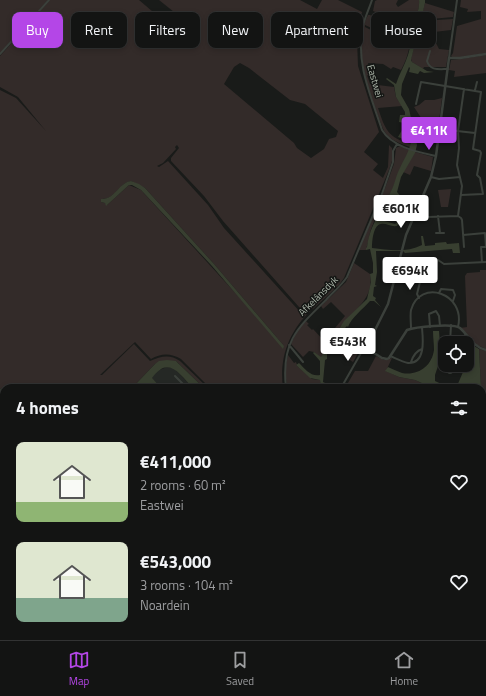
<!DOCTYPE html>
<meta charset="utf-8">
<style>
body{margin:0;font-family:"Titillium Web",sans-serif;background:#1c1d1c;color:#f1f3f6;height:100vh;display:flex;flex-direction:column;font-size:15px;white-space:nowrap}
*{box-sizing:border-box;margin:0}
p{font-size:13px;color:#9d9ea0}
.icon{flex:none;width:22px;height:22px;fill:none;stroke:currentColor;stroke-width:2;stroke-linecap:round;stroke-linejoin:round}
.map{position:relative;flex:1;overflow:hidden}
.sheet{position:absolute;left:0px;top:384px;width:486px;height:256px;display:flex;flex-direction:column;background:#131413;border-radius:12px 12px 0 0;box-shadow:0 2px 6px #0003,0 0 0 1px #323333}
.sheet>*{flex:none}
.guide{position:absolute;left:12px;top:12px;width:462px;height:36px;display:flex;gap:8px}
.tools{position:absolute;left:438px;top:336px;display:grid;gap:8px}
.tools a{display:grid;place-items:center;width:36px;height:36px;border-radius:8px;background:#131413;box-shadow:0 2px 6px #0003,0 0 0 1px #323333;font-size:20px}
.price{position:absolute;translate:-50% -34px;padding:0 9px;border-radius:4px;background:#fff;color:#222;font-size:13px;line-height:26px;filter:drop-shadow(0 1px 2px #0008)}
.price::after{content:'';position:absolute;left:50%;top:24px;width:12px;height:9px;margin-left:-6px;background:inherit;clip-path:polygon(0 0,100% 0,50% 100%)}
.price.current{background:#b446e7;color:#fff}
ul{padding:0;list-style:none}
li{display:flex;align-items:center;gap:12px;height:100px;padding:0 16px}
li span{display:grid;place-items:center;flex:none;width:112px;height:80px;border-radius:8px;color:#555}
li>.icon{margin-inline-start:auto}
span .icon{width:48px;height:48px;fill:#fffc;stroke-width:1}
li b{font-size:17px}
h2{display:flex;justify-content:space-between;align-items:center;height:48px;padding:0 16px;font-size:17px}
.chip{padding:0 14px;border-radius:8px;background:#131413;box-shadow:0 2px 6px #0003,0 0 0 1px #323333;font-size:14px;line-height:36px}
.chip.current{background:#b446e7;color:#fff}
.tab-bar{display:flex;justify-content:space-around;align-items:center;height:56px;border-top:1px solid #323333;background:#131413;font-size:11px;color:#9d9ea0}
.tab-bar a{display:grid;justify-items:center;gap:2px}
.tab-bar .current{color:#b446e7}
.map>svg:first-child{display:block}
.built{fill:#252825}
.green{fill:#332b29;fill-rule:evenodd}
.water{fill:#383f30}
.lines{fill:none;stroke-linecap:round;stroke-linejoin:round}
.minor{stroke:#3b403b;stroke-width:2}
.tertiary{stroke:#3b403b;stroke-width:2.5}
.labels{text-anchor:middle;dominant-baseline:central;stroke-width:3;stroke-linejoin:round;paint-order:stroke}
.street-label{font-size:10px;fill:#b0baad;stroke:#141614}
</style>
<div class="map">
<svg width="486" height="640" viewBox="0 0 486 640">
<rect width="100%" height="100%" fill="#191b19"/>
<!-- built -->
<path class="built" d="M167,367L174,368L193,388H143L157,371Z
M486,431V640H276L286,636H482V432Z"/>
<!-- green -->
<path class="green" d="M0,0H48L0,53Z
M50,0H139L186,40L194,28L159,0H300L317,9L322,0H338L362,12L358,29L357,40L358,66L379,132L364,152L378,164L373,170L383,178L388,167L389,145L392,148V161L389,170L344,278L339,285L313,309L309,306L302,309L299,307L223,221L204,196L171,161V158L179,148L177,145L175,147L176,149L163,163L157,166L159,167L168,161L208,205L224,228L301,313L307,308L311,310C289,332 279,357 283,388H210L181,359C171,353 161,353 151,359L135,342L100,375H102L134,344L150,361C161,356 170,354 180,361L208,388H204L176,361L155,364L132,388H4V395L0,388V90L16,98L46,131L18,97L0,87V56ZM240,63L249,68L290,100L305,104L338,131L336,137L329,139L324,149L311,158L297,148L294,143L224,84L234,67ZM131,181L145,188L214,264L284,346L141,190L129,185L107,205L105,203L101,202V199C115,200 118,184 131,181Z
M377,0H398L396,4L398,7L409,0H419C420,10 415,18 413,28C410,43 409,56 401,70L393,67L391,69L383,64L368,63L370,73L376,77L375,79L367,75L370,84L394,87L396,97L402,106L378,108C385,129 388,138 411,144L410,147C399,143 391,141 384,131C372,100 350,48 368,15H370L391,25V27L389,29L384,28L376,30L365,25V27L375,32L376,38L378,39L389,42L396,40L398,32L394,29L395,26L403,30L404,28L391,22V18L373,11L375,1Z
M461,0H486V53L463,57H452L451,56L453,53L457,26L481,19V11L467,12L468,9L460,7Z
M425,3L454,12L453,17L420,20Z
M453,19L451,30L434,32L432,35L439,49L449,50L446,67H424L423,69L412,62L411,59L420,21Z
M486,55V73L454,77L455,71L449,70L451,60L460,59Z
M442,98L439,121L425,124L414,107L419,105L425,100H434Z
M400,146L409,150V151L391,192L376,217L371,229L366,250H359L384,191L394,164L396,148Z
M415,152L433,157L431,171L414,166L410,175L403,172Z
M451,189L448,207H441L438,190Z
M354,263L370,274C375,300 351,312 338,330L335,328L345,316L331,302L323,309L321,306L346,282Z
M480,270H486V349L475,344L460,328L467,327L465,276L467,273L480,272Z
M306,321L309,324L307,325L312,330L313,329L328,345L321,358L314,352L309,351L303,357L291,344L297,331Z
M342,331L349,338L358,353L353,362L340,354L332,346L342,332Z
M479,349L486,351V419H483L482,388H481Z
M288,355L294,363L296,362L297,365H296L312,379L320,380L321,388H287L285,369Z
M376,356L384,360L392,358L386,371L399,377L415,380L433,388H345L355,371H368Z
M0,458L4,461V515L0,521Z
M0,546L4,548V598L0,596Z
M15,636H72L67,640H19Z"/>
<!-- water -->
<path class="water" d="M419,0H425V3L411,60L412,62L427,71L434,72L424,73L420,71L418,74L409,72L410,68L409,67L402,84L401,95L409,109L417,145L415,153L401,177L397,192L403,199L395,196L381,220L395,224L398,222L404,214L397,226C391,227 386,223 381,224C373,225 372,242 372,248C389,250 406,253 422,245L421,236H423L425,246L435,245V243L446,242L447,244L459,243L460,253H453L452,249L405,253L403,251H376L377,272L375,285L377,286L374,287L373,296L376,298L375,300L381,307L374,301H370C363,309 351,318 348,327L347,326L342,331V332L327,354V359L325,360L323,382L325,383L324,388H321L320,380L310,378L296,365L299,363C305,369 311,377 320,375V361L313,353L314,352L321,357L344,321L367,299L371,282L370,274L373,273V263L370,249L366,250V248L367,247C370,224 382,211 391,191C395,184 396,175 400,168C404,159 409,152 411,142L398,137L402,130L407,131L408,130L403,127L404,125L409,127V124L399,122L400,115H405V112L396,97L394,85L386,79L387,78L396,84C399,74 405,65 408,55C411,46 411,36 413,27C415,18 420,9 419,0Z
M131,181L139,184L145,188L214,264L284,346L283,349L212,266L141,190L132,185H129L106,206L105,203L101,202V199C115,200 118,183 131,181Z
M433,331H439L441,357L435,375V381L450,388L457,386L466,365H467L474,346L479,349L481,388H433L415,380L399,377L385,371L388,367C392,369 397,371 402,373C418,376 432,366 434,350C434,344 433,337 433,331Z
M167,360L176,361L179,364L204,388H193C179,374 169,355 152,378L161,388H132L155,364L159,361Z
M0,388L4,395V461L0,458Z
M72,636H289L287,637L288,639L284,640H67Z"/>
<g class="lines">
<!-- minor -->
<path class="minor" d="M372,0C369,9 365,17 363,26C355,62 371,96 382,130C392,147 418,152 436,156
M430,51L427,61C430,71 439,69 448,69
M0,54L49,0
M449,58L457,0
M475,90L477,82
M416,104L421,82L481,92L473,149L480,151L481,153L477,175L480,178L483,194L461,195
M439,129L475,133
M431,177L439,179L460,177
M415,216L428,217L458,216L461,218L462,220L464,247
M438,216L440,233
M458,216L462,186L457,165L459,148L458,131L464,89
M436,233H444
M463,235L485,233L486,247H481L482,262
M395,278L416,277L420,262L438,260L444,264L486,262
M439,293L441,289L453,290L455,295L453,301
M419,298L417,294L420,282
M430,327L429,314L436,311L439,316L440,326
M411,329C411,322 410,315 411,310C420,278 466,293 458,327
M450,343L451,325
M462,343L465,335
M289,345L303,362
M390,356C395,358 402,362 408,363C426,364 423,339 422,328
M411,362C413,356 416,351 422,349
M448 371a2 2 0 1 1 4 0a2 2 0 1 1-4 0Z
M175,376L187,388
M286,388C281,343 296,329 326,300C333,292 341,286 347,277L382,194L393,162V151L397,144
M341,388L361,353L366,348
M482,517H486
M482,552H486
M482,627L486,626
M320,636L321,640
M395,636L396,640
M289,640V638L297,636
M404,640L418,636"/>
<!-- tertiary -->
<path class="tertiary" d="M486,54L460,58H449L436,156L431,177L406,235L388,304L366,348L382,358L387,359L389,358L407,330C415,327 453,323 460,328C469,336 473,347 486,350"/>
</g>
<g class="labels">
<!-- street labels -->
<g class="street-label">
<text transform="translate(375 81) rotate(74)">Eastwei</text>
<text transform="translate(318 296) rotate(-45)">Afkelânsdyk</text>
</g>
</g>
</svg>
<div class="tools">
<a><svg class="icon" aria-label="locate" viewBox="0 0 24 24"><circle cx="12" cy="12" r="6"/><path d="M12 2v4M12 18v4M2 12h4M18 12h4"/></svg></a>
</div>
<b class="price current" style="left:429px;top:151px">€411K</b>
<b class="price" style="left:401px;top:229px">€601K</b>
<b class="price" style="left:410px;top:291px">€694K</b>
<b class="price" style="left:348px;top:362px">€543K</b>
<div class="guide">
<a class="chip current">Buy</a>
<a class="chip">Rent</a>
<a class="chip">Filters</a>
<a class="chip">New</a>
<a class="chip">Apartment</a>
<a class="chip">House</a>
</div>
<section class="sheet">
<h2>4 homes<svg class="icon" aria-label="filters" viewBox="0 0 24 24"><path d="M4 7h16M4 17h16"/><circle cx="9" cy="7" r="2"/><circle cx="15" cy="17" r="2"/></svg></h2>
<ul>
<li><span style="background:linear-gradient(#dfe7d0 75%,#8fb573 0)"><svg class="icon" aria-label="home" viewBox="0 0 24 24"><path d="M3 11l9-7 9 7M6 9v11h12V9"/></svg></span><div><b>€411,000</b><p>2 rooms · 60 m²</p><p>Eastwei</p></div><svg class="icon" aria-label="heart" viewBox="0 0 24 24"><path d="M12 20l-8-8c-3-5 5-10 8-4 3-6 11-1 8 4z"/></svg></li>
<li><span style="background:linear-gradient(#dfe7d0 70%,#7fa58c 0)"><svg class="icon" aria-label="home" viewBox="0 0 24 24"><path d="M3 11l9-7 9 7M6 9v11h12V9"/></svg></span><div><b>€543,000</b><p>3 rooms · 104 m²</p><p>Noardein</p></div><svg class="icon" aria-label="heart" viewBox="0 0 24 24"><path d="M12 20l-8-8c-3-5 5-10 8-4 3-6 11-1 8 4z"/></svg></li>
</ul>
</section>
</div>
<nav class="tab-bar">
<a class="current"><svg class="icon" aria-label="map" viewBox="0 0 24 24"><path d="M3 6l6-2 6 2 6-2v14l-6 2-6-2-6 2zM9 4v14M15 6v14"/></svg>Map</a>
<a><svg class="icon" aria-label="saved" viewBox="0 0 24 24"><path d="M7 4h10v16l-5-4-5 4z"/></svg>Saved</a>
<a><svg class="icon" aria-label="home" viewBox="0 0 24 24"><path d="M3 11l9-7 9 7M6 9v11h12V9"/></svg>Home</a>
</nav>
